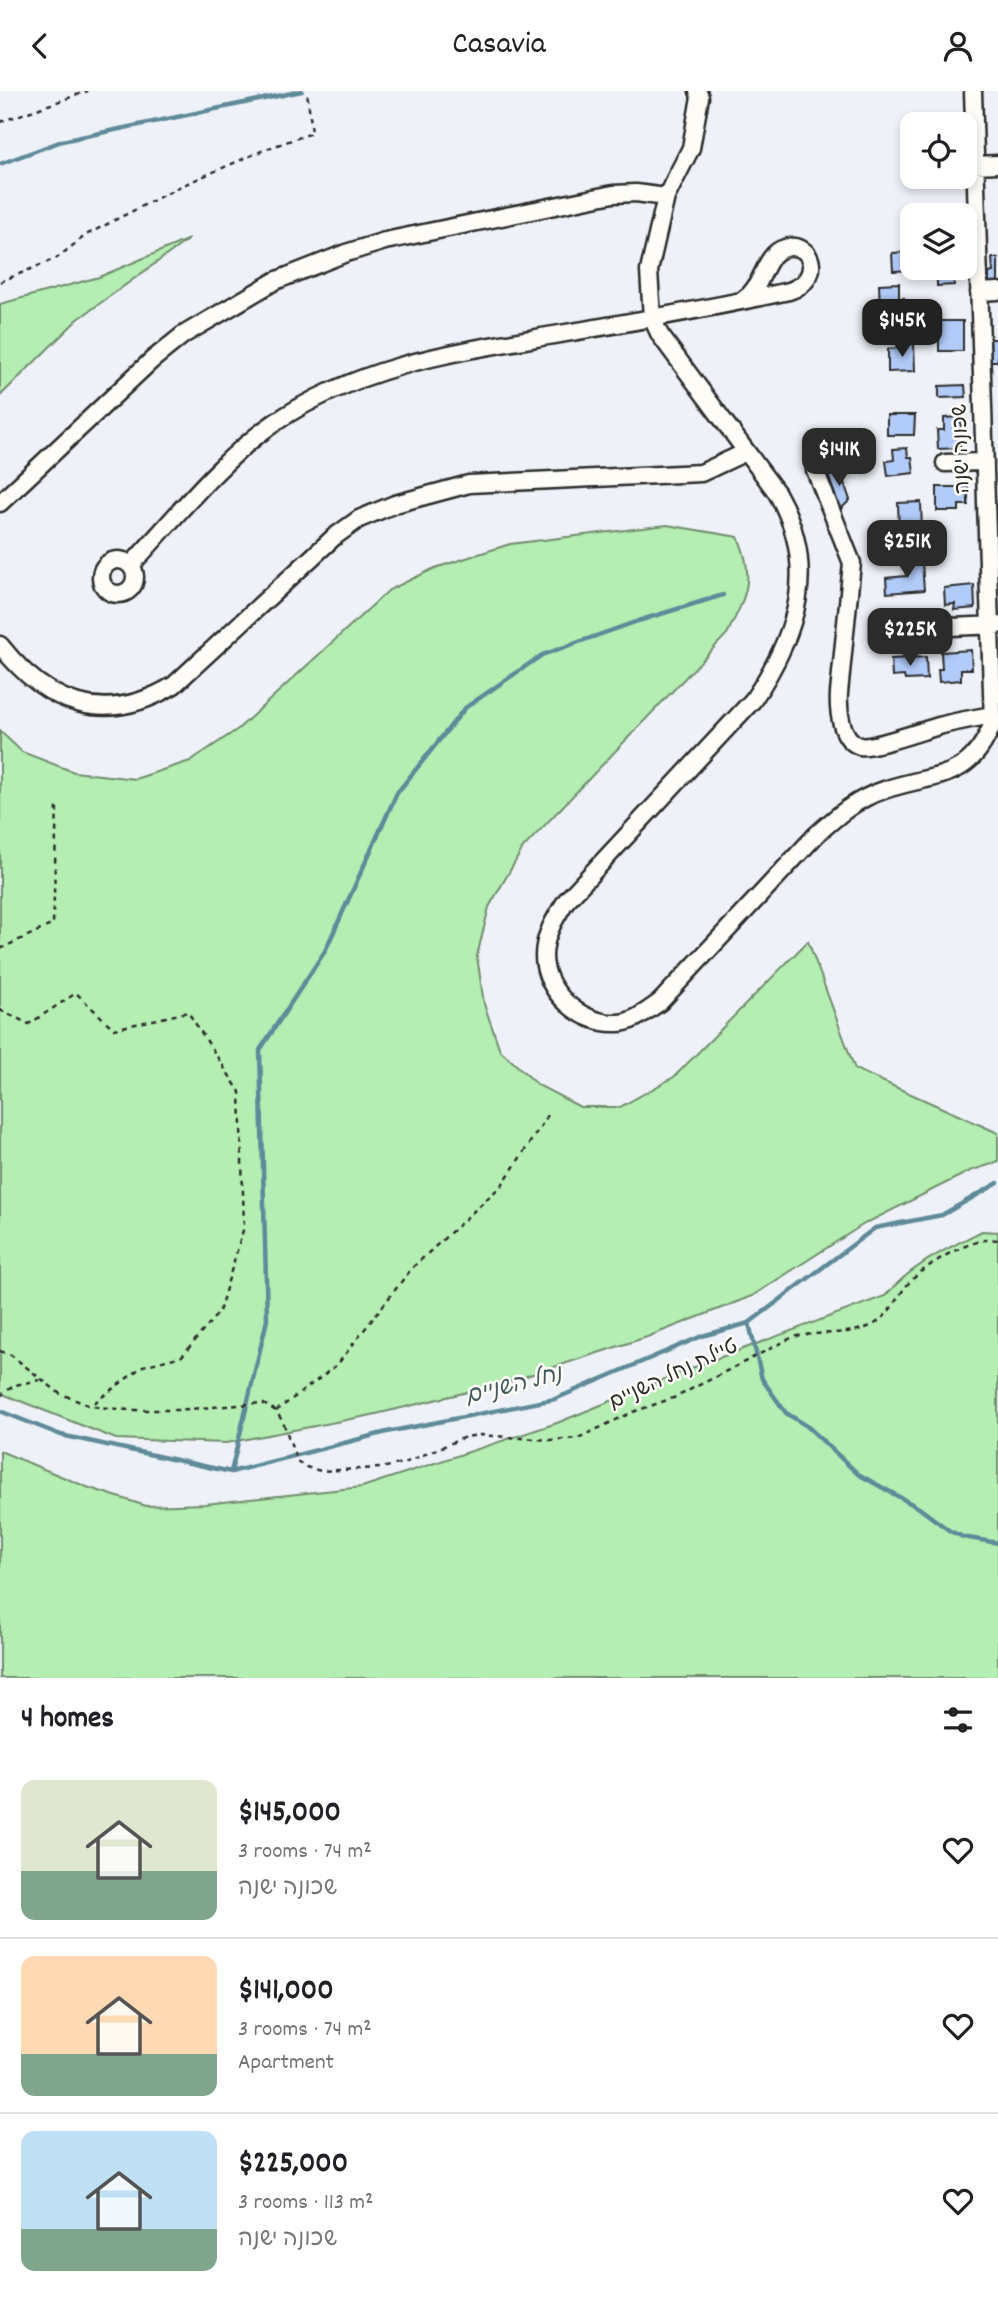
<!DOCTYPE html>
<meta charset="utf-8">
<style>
body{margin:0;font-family:Dekko,"Playpen Sans Hebrew",sans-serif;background:#f2f2f2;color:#202124;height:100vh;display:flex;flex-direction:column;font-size:26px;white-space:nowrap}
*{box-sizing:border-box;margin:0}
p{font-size:23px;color:#757577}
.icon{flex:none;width:38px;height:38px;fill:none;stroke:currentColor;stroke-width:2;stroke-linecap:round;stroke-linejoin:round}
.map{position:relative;height:1587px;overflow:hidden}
.side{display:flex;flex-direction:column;background:#fff;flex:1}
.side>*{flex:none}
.controls{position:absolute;left:900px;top:21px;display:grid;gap:14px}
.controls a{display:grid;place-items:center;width:77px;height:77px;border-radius:14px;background:#fff;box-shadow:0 4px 10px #0003;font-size:35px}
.price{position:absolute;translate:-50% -60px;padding:0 16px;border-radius:14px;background:#2b2b2b;color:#fff;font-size:23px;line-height:46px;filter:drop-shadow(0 2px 4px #0008)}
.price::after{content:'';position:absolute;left:50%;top:42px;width:21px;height:16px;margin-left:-10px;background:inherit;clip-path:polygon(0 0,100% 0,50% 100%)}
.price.active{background:#222;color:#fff}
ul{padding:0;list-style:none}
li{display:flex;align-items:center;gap:21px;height:175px;padding:0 21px}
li+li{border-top:2px solid #e0e0e0}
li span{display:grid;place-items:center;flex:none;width:196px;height:140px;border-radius:14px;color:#555}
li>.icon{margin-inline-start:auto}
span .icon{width:84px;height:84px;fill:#fffc;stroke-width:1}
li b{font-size:30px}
h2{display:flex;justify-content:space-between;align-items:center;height:84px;padding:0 21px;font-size:30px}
header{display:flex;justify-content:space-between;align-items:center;height:91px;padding:0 21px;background:#fff;font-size:32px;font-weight:600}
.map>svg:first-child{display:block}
.green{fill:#b4eeb2;stroke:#708c6e;stroke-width:2}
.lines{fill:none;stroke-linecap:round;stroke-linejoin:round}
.stream{stroke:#5f8a99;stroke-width:4.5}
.building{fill:#b2ccfa;stroke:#2b2b2b;stroke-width:2}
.minor-casing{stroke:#2b2b2b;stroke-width:21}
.path{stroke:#2b2b2b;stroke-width:2.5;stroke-dasharray:5 5;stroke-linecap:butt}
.minor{stroke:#fdfcf7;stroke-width:16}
.labels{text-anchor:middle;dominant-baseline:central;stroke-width:5;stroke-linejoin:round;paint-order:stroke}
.street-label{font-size:21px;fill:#2b2b2b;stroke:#fdfcf7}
.water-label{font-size:23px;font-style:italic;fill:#455b62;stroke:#fdfcf7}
</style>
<header><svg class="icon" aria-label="back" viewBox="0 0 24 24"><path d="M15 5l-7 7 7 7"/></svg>Casavia<svg class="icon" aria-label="person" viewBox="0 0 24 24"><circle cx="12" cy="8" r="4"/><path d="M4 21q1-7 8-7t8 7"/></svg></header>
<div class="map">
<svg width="998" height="1587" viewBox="0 0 998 1587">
<rect width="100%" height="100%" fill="#eef2f8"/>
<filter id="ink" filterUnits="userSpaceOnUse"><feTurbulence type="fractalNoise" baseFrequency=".0143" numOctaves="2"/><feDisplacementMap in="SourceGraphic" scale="14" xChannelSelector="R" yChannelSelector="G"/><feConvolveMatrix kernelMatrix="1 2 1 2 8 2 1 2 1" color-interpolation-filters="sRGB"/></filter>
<g filter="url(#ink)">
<!-- green -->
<path class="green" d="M189,148L77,229L0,305V213L99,186Z
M667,434L738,446C756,487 746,505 727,543L523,757L489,816L477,865L484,913L500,959L538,994L580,1016H620L674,986L808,850L855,978L998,1042V1071L970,1080L864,1133L752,1205L647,1246L505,1292L372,1324L226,1352L116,1348L0,1302V640L22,661L74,681L135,688L190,670L238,638L389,499L435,477L510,453Z
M982,1140L998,1141V1587H0V1360L87,1396L146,1415L205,1413L362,1396L557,1332L689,1278L885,1205C913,1173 944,1159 982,1140Z"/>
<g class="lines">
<!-- stream -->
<path class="stream" d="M0,73L62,50L302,0
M749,1232L762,1288L786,1322L807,1335L858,1383L919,1417L950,1440L963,1446L998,1452
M0,1320L61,1344L231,1381L387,1341L555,1308L702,1245L749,1232L875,1137L942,1124L998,1092
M231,1381L267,1229L260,959L325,860L397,702L465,617L542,564L638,530L723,504"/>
</g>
<!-- building -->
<path class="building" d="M912,161L913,179L893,180L892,162Z
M992,167H998V192L989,193V182L993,181Z
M931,177H953L954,194L937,195V186H931Z
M899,192V208L904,207V228H893L892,224L887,225V218H880L879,193Z
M939,230H963V260H939Z
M997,236L998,270H991L990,248H997Z
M902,253H914L915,280L888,281V258L902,257Z
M965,294L966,306L939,307V295Z
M887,324H915L914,344H887Z
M961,326V335H966L967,351H960V357L938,358L937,339H944V327Z
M861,356L862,367L845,369V358Z
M907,357L908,366H912L914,382L888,385L886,370L894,369L893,358Z
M839,377L850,409L840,419L827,381Z
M937,396H968V414H959V420H937Z
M921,411L922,440L899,441L898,412Z
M922,472L924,499L887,502L886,487L906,485L905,474Z
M974,494L975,517L954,519L955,513L945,514L944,497Z
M923,526V538H918V546L893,547L892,527Z
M971,559L972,578H961V589L939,591L938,578H942L941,561Z
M926,566L927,588L905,589L904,585L892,586L891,568Z"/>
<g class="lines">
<defs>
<path id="minor" d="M698,0L700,6L691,57L666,106L649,180L652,227L660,244L777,402C819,476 798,542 753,609L566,810C555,827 544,845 544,865C544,901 582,934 617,932C633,932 648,919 660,911L816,744C837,725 856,708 884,699C937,681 969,692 993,632L973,0
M975,74L998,73
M979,201L998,200
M840,350C827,358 816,363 815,379L852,472L839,602C838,618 840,649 860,655C871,658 924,639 939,635C957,630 975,627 993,624
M945,372L985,371
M0,412L152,269L183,244L275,190L346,162L385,150L613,103L636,102L666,106
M101 486a17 17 0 1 1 34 0a17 17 0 1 1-34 0Z
M131,474C176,426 219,370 274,332C360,274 454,261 554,244C632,231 711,217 789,200C825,188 812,149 785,157C763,163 764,196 744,208
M950,536L998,534
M0,554C47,614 105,636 174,594L334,446L359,428L395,413L469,393L701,382L746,361"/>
</defs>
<!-- minor casing -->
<use href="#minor" class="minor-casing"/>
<!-- path -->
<path class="path" d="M0,31L88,0
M0,191L57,167L86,144L181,95L266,58L312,42L307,0
M0,858L53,833L57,714
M0,919L29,933L76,902L114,938L188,921L240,1001L244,1136L219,1221L182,1265L143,1275L90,1315
M0,1260L11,1264L59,1302L90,1315L128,1319H177L262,1312L276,1320L283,1331L297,1370L306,1376L321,1380L382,1377L407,1371L465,1346L480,1344L550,1349L578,1347L633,1321L676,1306L793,1246C817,1240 845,1245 868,1236C888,1229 895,1208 908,1193C923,1175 974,1144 998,1149
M0,1305L15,1294L40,1289
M276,1320L337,1274L412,1177L502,1094L550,1021"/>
<!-- minor -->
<use href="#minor" class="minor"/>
</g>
</g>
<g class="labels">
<!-- street labels -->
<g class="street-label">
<text transform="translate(963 358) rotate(-92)">שכונה ישנה</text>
<text transform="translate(674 1285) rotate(-25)">טיילת נחל השניים</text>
</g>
<!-- water labels -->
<g class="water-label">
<text transform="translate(514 1296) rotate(-14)">נחל השניים</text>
</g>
</g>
</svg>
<div class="controls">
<a><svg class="icon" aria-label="locate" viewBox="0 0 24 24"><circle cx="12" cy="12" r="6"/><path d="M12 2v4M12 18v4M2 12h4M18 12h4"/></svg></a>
<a><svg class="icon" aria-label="layers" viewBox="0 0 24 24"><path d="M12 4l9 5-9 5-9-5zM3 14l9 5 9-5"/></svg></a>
</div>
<b class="price active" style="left:902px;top:268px">$145K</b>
<b class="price" style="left:839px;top:397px">$141K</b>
<b class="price" style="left:907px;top:489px">$251K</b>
<b class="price" style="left:910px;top:577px">$225K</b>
</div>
<section class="side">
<h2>4 homes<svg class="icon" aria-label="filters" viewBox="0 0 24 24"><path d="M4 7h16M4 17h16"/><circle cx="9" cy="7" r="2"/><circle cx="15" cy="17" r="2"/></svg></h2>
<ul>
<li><span style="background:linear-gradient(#dfe7d0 65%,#7fa58c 0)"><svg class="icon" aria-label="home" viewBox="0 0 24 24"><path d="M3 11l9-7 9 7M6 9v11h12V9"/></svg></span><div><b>$145,000</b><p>3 rooms · 74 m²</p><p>שכונה ישנה</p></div><svg class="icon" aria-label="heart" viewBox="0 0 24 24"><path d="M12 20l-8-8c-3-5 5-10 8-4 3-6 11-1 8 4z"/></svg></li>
<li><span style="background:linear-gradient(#ffd9b3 70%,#7fa58c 0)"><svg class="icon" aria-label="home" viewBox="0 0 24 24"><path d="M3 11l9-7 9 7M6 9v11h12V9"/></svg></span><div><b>$141,000</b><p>3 rooms · 74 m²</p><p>Apartment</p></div><svg class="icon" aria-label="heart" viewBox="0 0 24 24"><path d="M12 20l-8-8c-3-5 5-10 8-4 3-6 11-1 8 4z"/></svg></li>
<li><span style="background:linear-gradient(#bfe0f5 70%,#7fa58c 0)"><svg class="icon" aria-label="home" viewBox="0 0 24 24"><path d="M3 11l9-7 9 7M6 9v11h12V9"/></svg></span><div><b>$225,000</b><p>3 rooms · 113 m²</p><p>שכונה ישנה</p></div><svg class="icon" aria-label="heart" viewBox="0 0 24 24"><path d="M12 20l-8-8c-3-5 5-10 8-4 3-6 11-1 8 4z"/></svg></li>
</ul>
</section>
